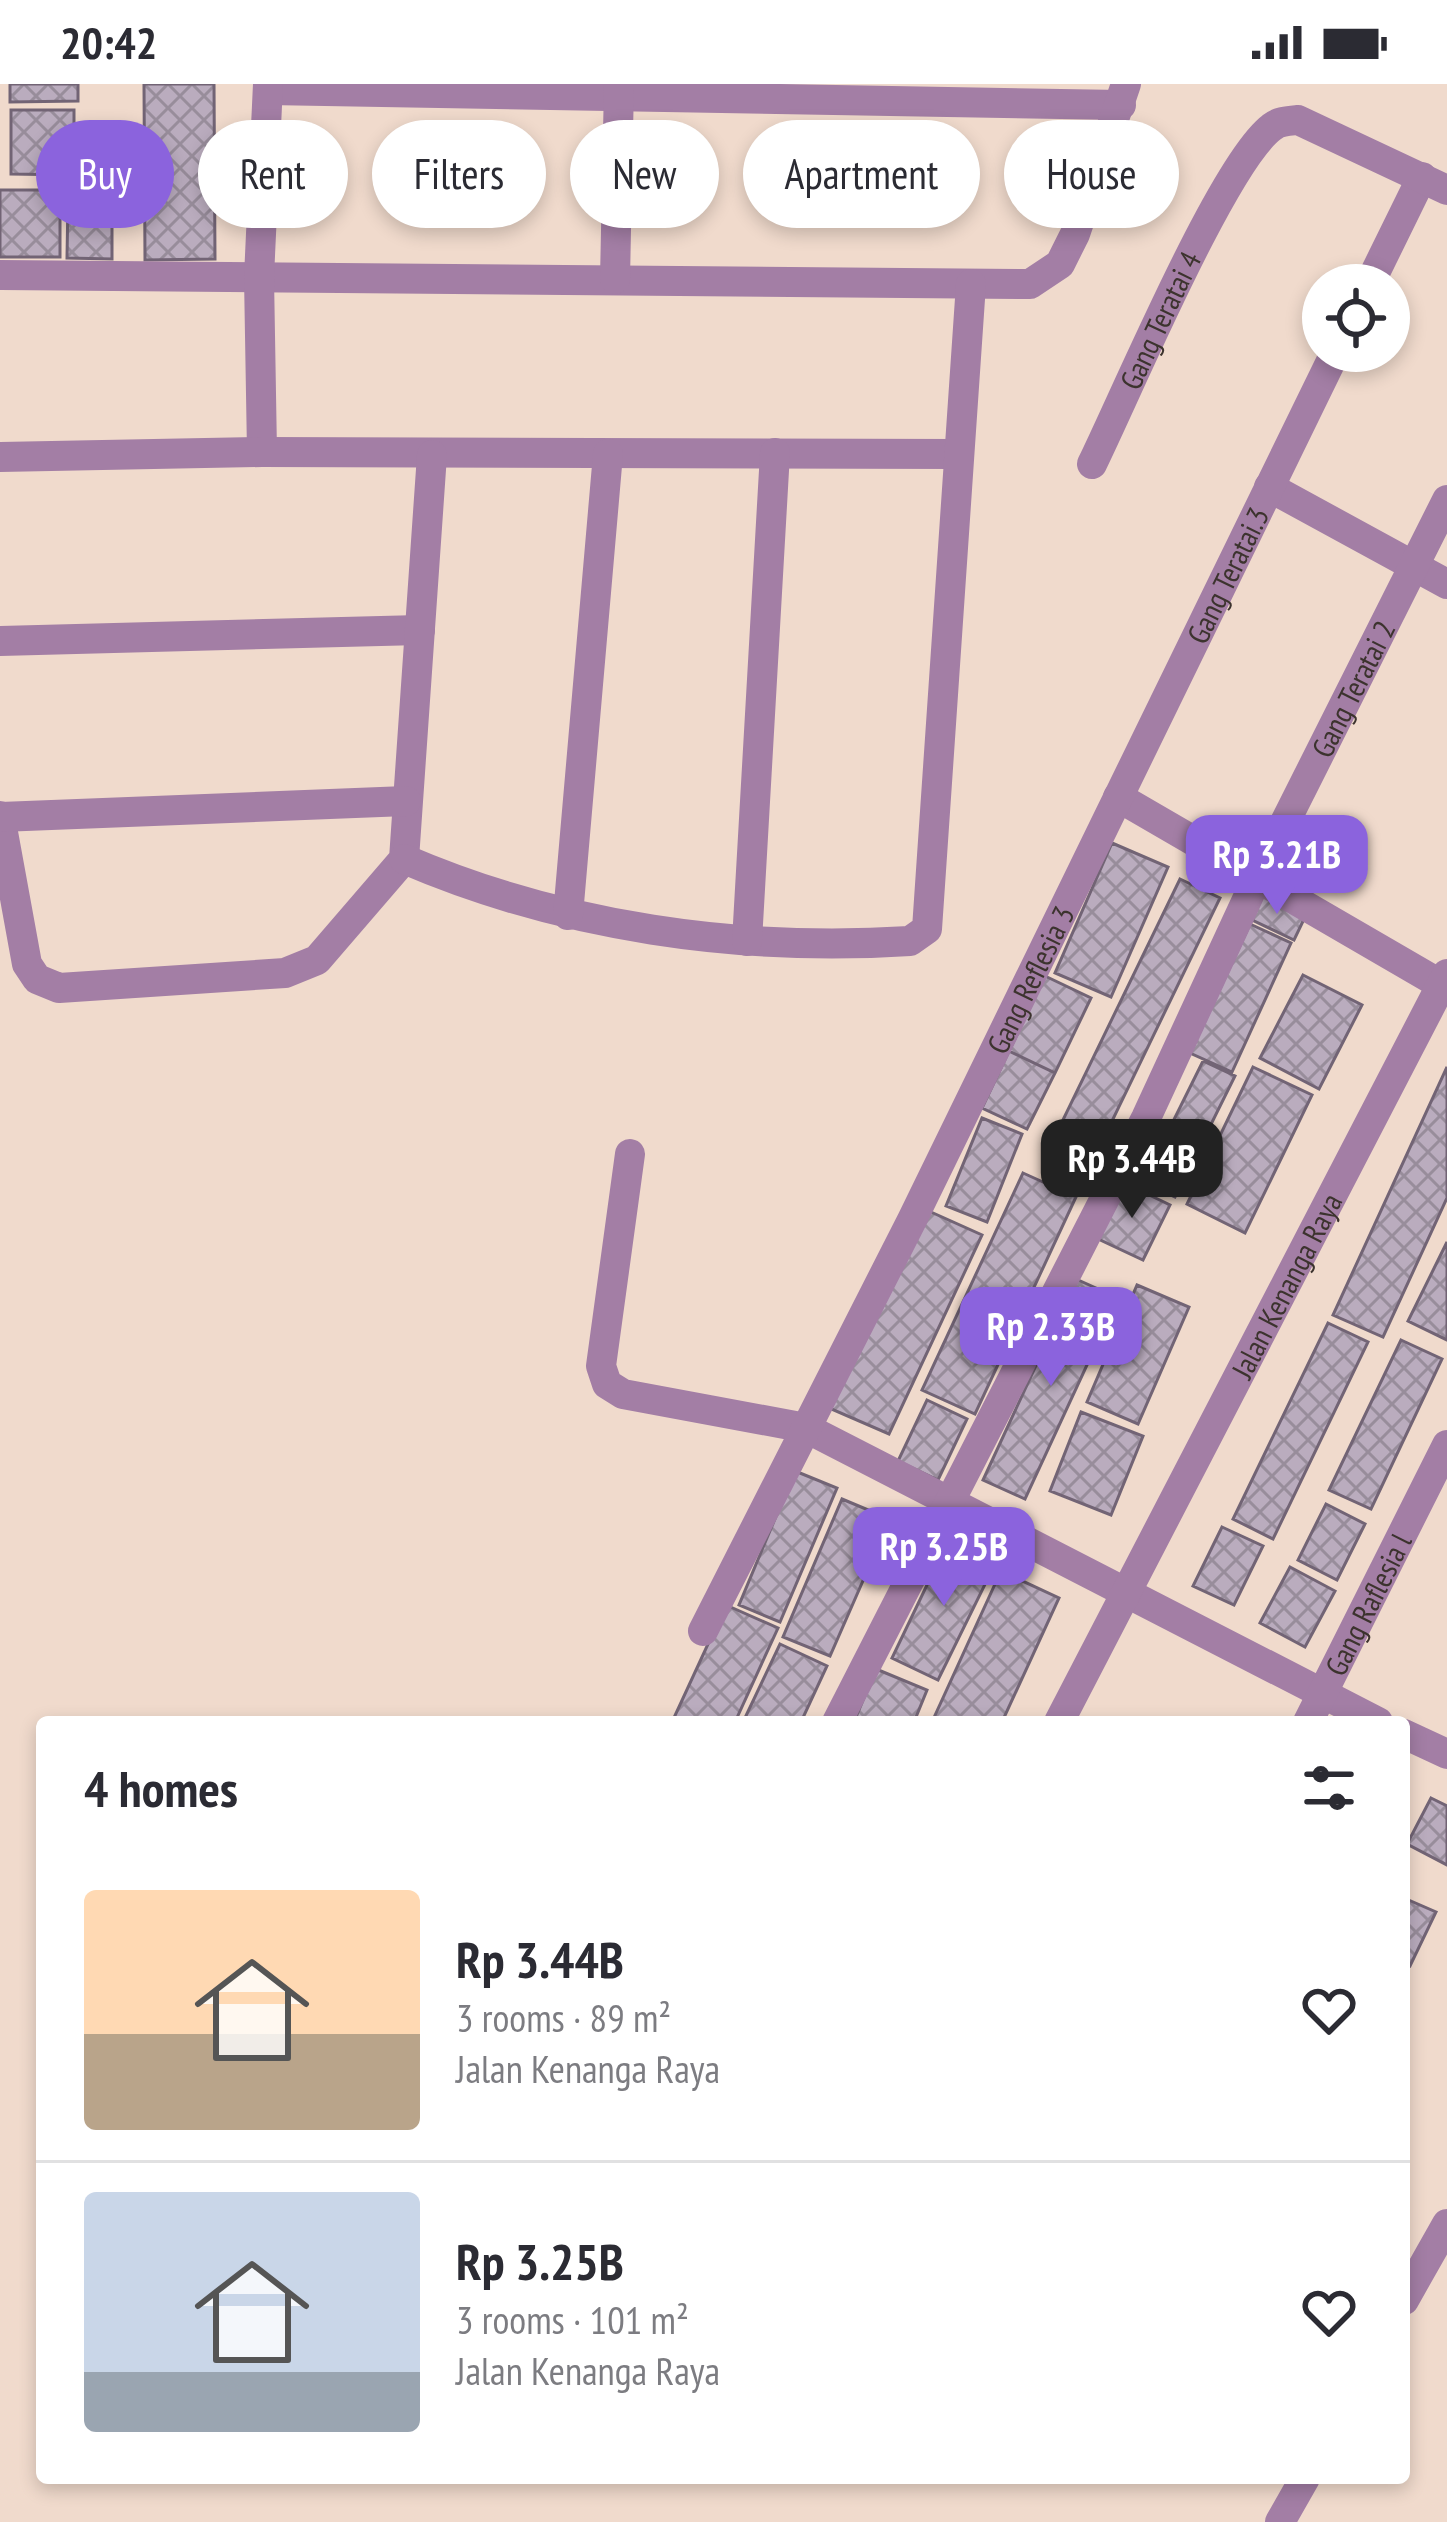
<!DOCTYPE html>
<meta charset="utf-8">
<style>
body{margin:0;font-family:"PT Sans Narrow",sans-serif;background:#f7f7f7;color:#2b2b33;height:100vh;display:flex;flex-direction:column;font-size:45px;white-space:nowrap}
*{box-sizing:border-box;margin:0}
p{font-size:39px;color:#7c7c81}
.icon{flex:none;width:66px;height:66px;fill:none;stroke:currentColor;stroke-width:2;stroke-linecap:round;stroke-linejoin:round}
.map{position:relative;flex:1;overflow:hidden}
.drawer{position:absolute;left:36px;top:1632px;width:1374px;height:768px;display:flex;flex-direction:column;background:#fff;border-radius:12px;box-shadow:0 6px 18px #0003}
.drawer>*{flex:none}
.banner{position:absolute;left:36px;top:36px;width:1377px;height:108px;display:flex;gap:24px}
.tools{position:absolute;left:1302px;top:180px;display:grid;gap:24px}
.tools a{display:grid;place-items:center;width:108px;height:108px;border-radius:50%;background:#fff;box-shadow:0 6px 18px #0003;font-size:60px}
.price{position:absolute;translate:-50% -102px;padding:0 27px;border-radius:24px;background:#8b63dd;color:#fff;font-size:39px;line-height:78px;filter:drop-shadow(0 3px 6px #0008)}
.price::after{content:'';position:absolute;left:50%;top:72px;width:36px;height:27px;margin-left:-18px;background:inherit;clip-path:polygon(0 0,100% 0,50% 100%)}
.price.on{background:#222;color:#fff}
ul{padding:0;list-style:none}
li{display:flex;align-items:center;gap:36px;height:300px;padding:0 48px}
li+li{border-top:3px solid #e1e1e2}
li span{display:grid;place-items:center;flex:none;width:336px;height:240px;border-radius:12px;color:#555}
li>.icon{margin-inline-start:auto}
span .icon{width:144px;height:144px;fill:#fffc;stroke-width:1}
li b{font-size:51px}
h2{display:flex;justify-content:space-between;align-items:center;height:144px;padding:0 48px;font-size:51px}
.pill{padding:0 42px;border-radius:54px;background:#fff;box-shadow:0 6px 18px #0003;font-size:42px;line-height:108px}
.pill.on{background:#8b63dd;color:#fff}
.status{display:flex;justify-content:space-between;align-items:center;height:84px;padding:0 60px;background:#fff;direction:ltr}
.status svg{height:33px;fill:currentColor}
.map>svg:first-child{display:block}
.building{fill:url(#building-cross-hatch);stroke:#726475;stroke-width:3}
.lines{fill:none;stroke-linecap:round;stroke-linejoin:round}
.minor{stroke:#a37ea5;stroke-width:30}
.labels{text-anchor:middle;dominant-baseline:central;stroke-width:10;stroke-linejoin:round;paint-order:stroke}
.street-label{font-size:30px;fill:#3c332e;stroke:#fde7d9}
</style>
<div class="status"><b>20:42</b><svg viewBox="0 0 49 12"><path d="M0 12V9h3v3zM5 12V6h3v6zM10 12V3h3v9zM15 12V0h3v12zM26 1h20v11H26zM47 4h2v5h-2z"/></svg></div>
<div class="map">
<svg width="1447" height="2438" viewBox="0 0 1447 2438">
<defs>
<pattern id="building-cross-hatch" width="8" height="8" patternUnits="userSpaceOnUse" patternTransform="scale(3)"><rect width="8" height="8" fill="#baacbe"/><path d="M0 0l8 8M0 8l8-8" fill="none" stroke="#988d9b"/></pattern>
</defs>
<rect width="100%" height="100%" fill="#f0dacc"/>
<!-- building -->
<path class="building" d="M10,0H78V17L10,18Z
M144,0H214L215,175L145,176Z
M11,26H74V91L11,90Z
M0,106H60V173H0Z
M68,116H112V175L67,174Z
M1112,759L1168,783L1111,913L1055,889Z
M1180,795L1220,814L1083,1097L1043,1077Z
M1260,809L1306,831L1294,856L1248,834Z
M1250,840L1291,859L1232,988L1190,969Z
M1303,891L1362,921L1319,1005L1260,974Z
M1045,892L1091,914L1055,989L1009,967Z
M1009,967L1055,989L1027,1045L982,1024Z
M1203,977L1235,992L1175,1113L1143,1098Z
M1253,983L1312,1011L1245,1149L1187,1120Z
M1447,983V1114L1383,1253L1333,1231Z
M982,1034L1022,1050L987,1138L946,1122Z
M1023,1089L1076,1113L975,1330L922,1306Z
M1120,1097L1170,1121L1143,1176L1094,1153Z
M922,1124L982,1151L889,1350L829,1324Z
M1447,1158V1256L1408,1237Z
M1076,1195L1118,1214L1025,1415L983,1396Z
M1137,1201L1189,1223L1138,1340L1087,1318Z
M1328,1239L1368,1258L1273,1455L1233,1435Z
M1401,1256L1442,1275L1371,1425L1329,1406Z
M927,1316L967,1335L938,1396L898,1377Z
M1081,1328L1143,1352L1111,1431L1050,1407Z
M795,1387L837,1404L780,1538L739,1521Z
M842,1415L890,1435L830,1572L783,1553Z
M1326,1420L1365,1440L1337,1496L1298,1476Z
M1222,1443L1263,1462L1234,1521L1193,1502Z
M949,1455L996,1478L938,1596L892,1574Z
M1290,1483L1335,1507L1305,1563L1260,1539Z
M1001,1487L1059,1514L1002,1638H932Z
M726,1521L778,1544L735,1638H672Z
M780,1560L827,1582L801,1638H743Z
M876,1585L927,1606L914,1638H854Z
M1431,1714L1447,1722V1781L1407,1760Z
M1404,1814L1436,1828L1410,1882L1404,1879Z"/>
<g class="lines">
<!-- minor -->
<g class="minor">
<path d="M268,6L1121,21"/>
<path d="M0,191L1030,200L1060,180L1075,150L1126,0"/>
<path d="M615,195L619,0"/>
<path d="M1369,201L1422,93"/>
<path d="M262,368L259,193L268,0"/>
<path d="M0,373L262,368L956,370"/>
<path id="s1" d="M1092,380C1125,313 1223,79 1272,43C1279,37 1289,37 1298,36L1447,106"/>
<path d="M1269,403L1447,500"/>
<path d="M0,557L420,546"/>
<path d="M1118,713L1447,904"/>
<path d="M0,732L27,880L37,895L59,904L285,889L317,876L404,775L432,371"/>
<path d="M0,733L406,717"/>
<path d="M404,775C562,843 739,868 910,857L927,845L971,200"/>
<path d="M568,831L608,370"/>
<path d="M747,857L775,369"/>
<path d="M630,1070L601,1282L607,1300L623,1310L806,1344L1378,1638"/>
<path id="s2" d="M703,1547L912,1136L1336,267"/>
<path id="s3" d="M837,1638L1146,1034L1257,794L1447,416"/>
<path id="s4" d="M1059,1638L1447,890"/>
<path id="s5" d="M1308,1638L1447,1361"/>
<path d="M1404,1650L1447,1670"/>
<path d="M1404,2216L1447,2140"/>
<path d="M1280,2438L1305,2394"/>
</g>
</g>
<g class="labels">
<!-- street labels -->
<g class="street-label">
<text stroke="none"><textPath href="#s1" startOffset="159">Gang Teratai 4</textPath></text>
<text stroke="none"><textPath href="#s2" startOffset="1179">Gang Teratai.3</textPath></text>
<text stroke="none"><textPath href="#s3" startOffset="1155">Gang Teratai 2</textPath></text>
<text stroke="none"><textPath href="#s2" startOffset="729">Gang Reflesia 3</textPath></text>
<text stroke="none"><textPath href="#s4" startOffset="492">Jalan Kenanga Raya</textPath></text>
<text stroke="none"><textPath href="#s5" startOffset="132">Gang Raflesia l</textPath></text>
</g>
</g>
</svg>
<div class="tools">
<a><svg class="icon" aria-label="locate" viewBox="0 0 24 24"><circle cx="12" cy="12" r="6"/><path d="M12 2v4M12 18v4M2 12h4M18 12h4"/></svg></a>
</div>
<b class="price" style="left:1277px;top:833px">Rp 3.21B</b>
<b class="price on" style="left:1132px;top:1137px">Rp 3.44B</b>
<b class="price" style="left:1051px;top:1305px">Rp 2.33B</b>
<b class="price" style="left:944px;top:1525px">Rp 3.25B</b>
<div class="banner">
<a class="pill on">Buy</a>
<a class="pill">Rent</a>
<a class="pill">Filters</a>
<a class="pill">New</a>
<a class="pill">Apartment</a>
<a class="pill">House</a>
</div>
<section class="drawer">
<h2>4 homes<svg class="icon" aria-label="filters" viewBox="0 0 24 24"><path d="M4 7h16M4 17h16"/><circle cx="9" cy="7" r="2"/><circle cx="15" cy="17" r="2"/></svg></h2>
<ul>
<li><span style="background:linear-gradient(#ffd9b3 60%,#b9a48a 0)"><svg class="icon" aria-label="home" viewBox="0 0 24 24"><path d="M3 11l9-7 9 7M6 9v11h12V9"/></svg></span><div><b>Rp 3.44B</b><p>3 rooms · 89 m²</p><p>Jalan Kenanga Raya</p></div><svg class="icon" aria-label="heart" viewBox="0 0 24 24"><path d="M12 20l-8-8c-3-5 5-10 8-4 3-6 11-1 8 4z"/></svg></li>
<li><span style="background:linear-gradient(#c9d6e8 75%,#9aa5b1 0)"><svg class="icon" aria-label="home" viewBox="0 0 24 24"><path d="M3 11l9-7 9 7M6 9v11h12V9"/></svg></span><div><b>Rp 3.25B</b><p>3 rooms · 101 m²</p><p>Jalan Kenanga Raya</p></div><svg class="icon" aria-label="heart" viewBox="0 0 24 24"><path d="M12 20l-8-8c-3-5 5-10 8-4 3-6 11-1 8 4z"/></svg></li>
</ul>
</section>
</div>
